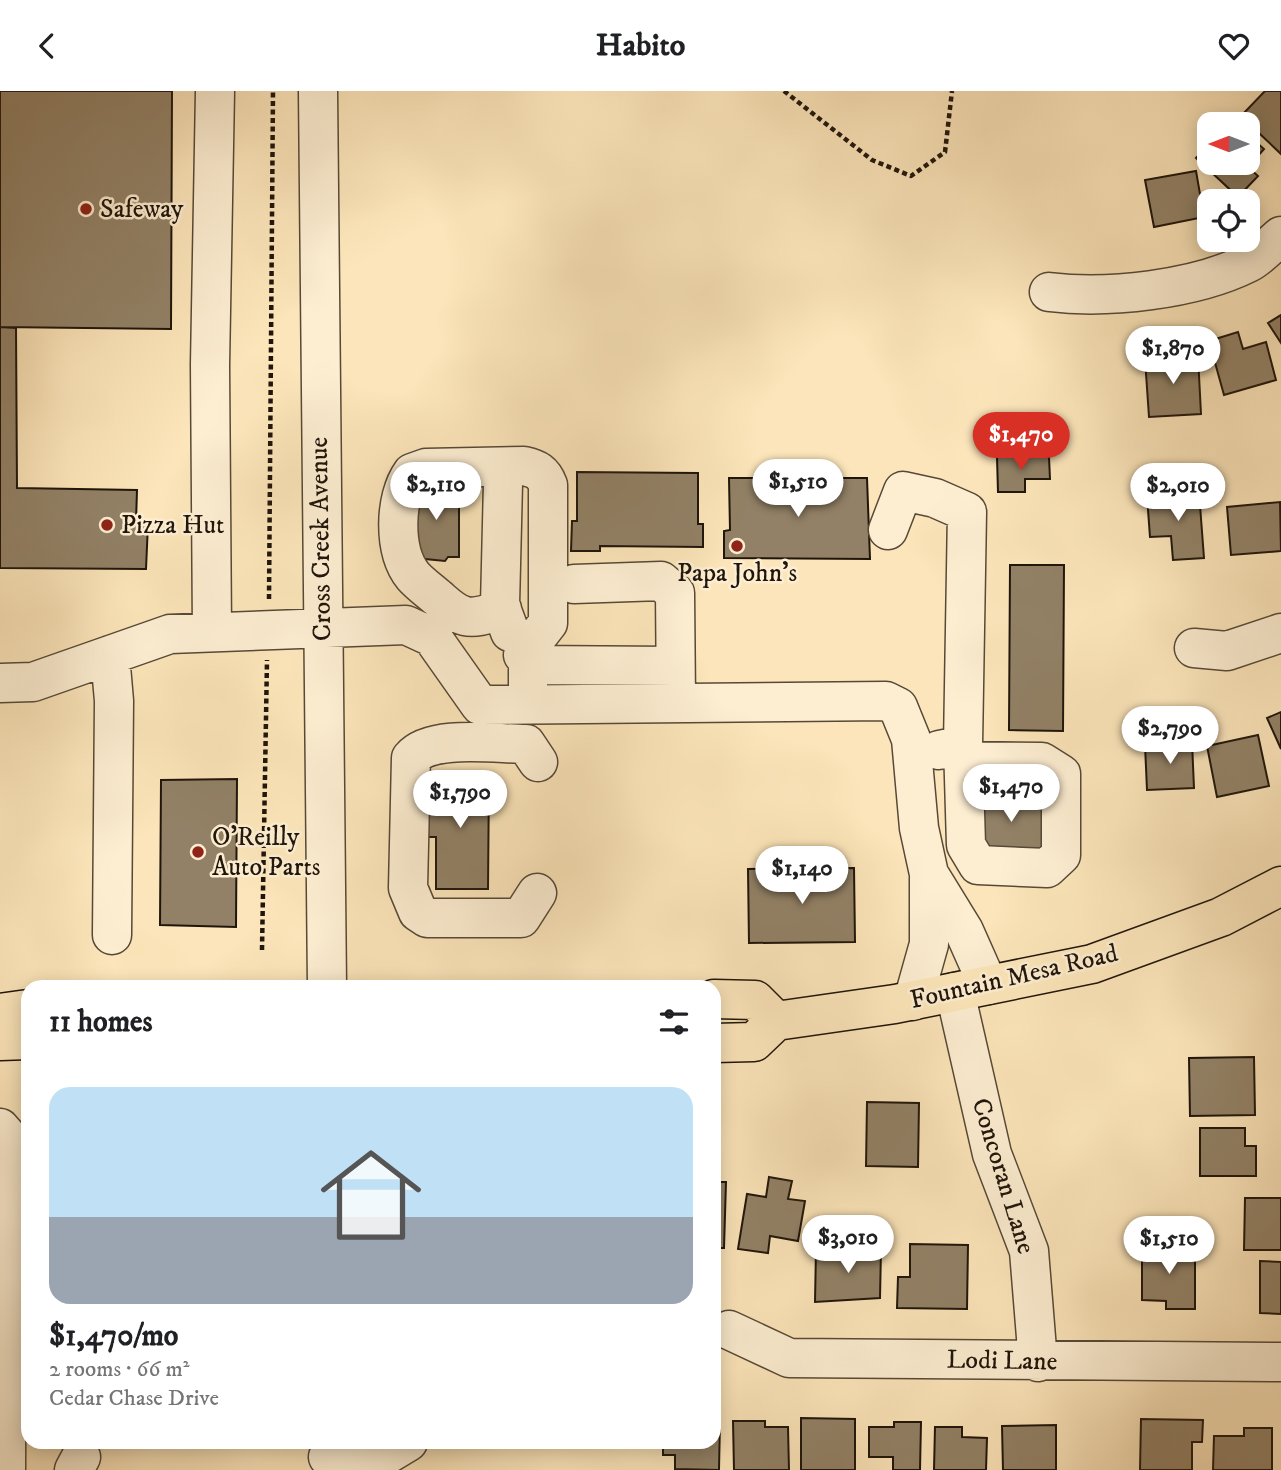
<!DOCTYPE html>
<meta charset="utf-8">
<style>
body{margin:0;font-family:"IM FELL DW Pica",serif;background:#f2f2f2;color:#202124;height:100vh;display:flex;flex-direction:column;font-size:26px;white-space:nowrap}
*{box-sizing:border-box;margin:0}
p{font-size:23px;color:#757577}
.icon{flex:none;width:38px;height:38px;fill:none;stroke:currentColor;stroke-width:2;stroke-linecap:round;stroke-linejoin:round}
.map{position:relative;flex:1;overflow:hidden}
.details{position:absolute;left:21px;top:889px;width:700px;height:469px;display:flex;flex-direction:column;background:#fff;border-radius:21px;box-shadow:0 4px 18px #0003}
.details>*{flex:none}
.needle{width:46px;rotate:270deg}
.controls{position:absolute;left:1197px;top:21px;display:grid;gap:14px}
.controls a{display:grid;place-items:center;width:63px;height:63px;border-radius:14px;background:#fff;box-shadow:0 4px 18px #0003;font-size:35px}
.price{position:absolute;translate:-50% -60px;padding:0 16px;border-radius:24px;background:#fff;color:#222;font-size:23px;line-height:46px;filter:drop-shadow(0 2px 4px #0008)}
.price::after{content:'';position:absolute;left:50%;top:42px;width:21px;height:16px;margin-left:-10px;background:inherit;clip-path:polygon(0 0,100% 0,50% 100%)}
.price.current{background:#d93025;color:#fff}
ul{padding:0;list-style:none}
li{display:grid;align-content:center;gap:14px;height:371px;padding:0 28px}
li+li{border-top:2px solid #e0e0e0}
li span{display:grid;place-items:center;height:217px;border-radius:21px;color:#555}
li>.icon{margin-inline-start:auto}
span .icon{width:126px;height:126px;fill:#fffc;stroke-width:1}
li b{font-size:30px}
h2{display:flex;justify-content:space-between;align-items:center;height:84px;padding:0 28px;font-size:30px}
header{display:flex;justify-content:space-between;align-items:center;height:91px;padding:0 28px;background:#fff;font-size:32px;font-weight:800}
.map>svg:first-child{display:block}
.building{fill:#928166;stroke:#1f150b;stroke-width:2}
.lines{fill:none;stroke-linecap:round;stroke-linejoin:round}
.minor-casing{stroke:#564937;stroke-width:41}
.major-casing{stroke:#1f150b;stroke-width:41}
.path{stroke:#1f150b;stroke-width:4.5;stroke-dasharray:5 3.5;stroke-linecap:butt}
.minor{stroke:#fdeed2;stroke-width:38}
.major{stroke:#fce5ba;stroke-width:38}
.poi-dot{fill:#8f2418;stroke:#fdeed2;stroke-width:2.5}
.labels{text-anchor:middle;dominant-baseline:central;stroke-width:5;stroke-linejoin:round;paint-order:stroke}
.poi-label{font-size:26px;fill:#1f150b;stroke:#fdeed2;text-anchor:start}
.street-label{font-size:26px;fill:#1f150b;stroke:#fdeed2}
</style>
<header><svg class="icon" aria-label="back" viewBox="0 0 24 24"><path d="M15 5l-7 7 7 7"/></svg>Habito<svg class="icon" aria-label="heart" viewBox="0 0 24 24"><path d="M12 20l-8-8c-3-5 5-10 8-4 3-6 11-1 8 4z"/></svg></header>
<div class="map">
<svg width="1281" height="1379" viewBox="0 0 1281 1379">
<rect width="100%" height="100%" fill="#fce5ba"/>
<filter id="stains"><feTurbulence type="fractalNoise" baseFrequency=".00286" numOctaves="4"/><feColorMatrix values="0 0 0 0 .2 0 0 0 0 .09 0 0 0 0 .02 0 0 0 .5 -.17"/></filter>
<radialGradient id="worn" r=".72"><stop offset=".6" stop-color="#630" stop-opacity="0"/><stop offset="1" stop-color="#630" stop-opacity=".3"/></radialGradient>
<!-- building -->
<path class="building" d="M0,0H172L171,238L0,236Z
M1265,0H1281V63L1241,25Z
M1248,44L1264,58L1248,76L1258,85L1238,106L1196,67L1209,53V72H1248Z
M1196,80L1204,126L1154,136L1145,89Z
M1281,224V252L1268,232Z
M0,236L16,237L17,397L137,399L136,431L148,433L146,478L0,477Z
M1238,241L1243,258L1266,251L1276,289L1224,304L1209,250Z
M1198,265L1201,323L1149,326L1145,268Z
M997,366H1049L1050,388H1025V401H998Z
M577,381L698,382V433H703V456L600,455V460H571L572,430H577Z
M729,387H867L870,468L724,467V440L730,439Z
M413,394H459V466H448L445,470L415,467Z
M1199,401L1204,467L1173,469L1171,445L1150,446L1147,405Z
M1280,411L1281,460L1231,464L1227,416Z
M1010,474H1064L1063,640L1009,639Z
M1281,621V658L1267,627Z
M1258,644L1269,695L1217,706L1207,655Z
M1192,651L1194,697L1147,699L1145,654Z
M428,685H489L488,798H436V746H427Z
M237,688L236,836L160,834L161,689Z
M978,705H1044V761H978Z
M854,777L855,851L749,852L748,778Z
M1254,966L1255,1024L1190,1025L1189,967Z
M867,1011L919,1012L918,1076L866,1075Z
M1200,1037H1245V1055H1256V1085H1200Z
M769,1086L792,1090L788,1108L805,1110L798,1150L770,1145L768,1162L738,1158L747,1103L766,1106Z
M714,1091H726L724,1157H714Z
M1245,1107H1281V1159H1244Z
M910,1153L968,1154L967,1218L897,1217L898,1186H910Z
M1142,1155L1195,1156V1218H1166V1210L1142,1209Z
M816,1158H881L880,1207L815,1211Z
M1260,1170L1281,1171V1223L1260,1222Z
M801,1327L855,1328V1379H801Z
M1141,1328L1203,1329L1202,1351H1192V1379H1140Z
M714,1330H720L719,1379L675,1378V1364H663V1351H714Z
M733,1330H765V1336H788L789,1379H734Z
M894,1331H921L920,1379H893V1366H869V1336H894Z
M1056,1334V1379H1003L1002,1335Z
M935,1336H962V1346L987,1347L986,1379H934Z
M1244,1337H1272V1379H1213L1214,1345H1244Z"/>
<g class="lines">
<defs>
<path id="minor" d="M318,0L327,896
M1049,201C1108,208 1194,199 1248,172C1260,166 1271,153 1281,145
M503,392L500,514L510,541
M888,439L903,400L935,407L967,421L963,654L939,659
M574,493L661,490L675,502L676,611
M502,518C490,522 477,528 465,525C454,522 446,514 438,507C430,500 420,493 413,485C393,460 394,407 412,382L426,377L524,375C537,378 543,381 548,394V532L523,564
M212,541L210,274L215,0
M1194,557L1227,560L1281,542
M110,564L114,610L112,844
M0,592L33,591L170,543L406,534L432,546L480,614L886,610L898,616L911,648L919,737L929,783V853L913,910
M528,603V574L675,575
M963,654L966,754L978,774L1047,777L1061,764V683L1042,671L963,670
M929,783L964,840L988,894
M537,802L521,827H427L418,821L408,797L411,667C431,643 496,653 526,653L538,671
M955,901L992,1063L1029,1160L1038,1271
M0,1037L7,1045V1094
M729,1239L789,1267L1281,1271
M328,1366L388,1363L408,1351
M6,1379L7,1113
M74,1379L81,1366"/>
<path id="major" d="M714,908L755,909L776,930
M0,922L28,918
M0,950L28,949
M714,952L754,951L776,930L895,913L1092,873L1221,826L1281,795"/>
</defs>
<!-- minor casing -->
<use href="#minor" class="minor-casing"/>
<!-- major casing -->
<use href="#major" class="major-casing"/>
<!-- path -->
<path class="path" d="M784,0L872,69L911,85L945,61L952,0
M269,508L273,0
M262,859L267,569"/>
<!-- minor -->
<use href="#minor" class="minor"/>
<!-- major -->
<use href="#major" class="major"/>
</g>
<!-- markers -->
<g class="poi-dot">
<circle cx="86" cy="118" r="7"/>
<circle cx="107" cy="434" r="7"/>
<circle cx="737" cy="455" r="7"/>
<circle cx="198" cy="761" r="7"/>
</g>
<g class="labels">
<!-- poi labels -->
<g class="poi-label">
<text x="100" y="118">Safeway</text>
<text x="121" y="434">Pizza Hut</text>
<text x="737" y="482" text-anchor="middle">Papa John's</text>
<text x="212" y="746">O'Reilly<tspan x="212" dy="30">Auto Parts</tspan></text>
</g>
<!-- street labels -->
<g class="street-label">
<text transform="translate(321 448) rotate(-91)">Cross Creek Avenue</text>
<text transform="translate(1014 886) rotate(-13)">Fountain Mesa Road</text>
<text transform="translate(1003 1085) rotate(73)">Concoran Lane</text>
<text transform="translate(1002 1270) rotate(1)">Lodi Lane</text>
</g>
</g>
<rect width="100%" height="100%" filter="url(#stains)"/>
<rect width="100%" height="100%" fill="url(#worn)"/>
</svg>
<div class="controls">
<a><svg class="needle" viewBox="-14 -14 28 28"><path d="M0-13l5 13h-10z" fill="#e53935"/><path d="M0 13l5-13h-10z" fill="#757577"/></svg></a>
<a><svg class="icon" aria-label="locate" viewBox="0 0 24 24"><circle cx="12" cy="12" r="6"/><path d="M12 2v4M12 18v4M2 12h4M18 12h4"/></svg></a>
</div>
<b class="price" style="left:1173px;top:295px">$1,870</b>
<b class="price current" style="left:1021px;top:381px">$1,470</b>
<b class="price" style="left:798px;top:428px">$1,510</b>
<b class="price" style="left:436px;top:431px">$2,110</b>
<b class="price" style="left:1178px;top:432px">$2,010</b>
<b class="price" style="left:1170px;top:675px">$2,790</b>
<b class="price" style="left:1011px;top:733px">$1,470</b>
<b class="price" style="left:460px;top:739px">$1,790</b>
<b class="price" style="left:802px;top:815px">$1,140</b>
<b class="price" style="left:848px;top:1184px">$3,010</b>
<b class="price" style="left:1169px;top:1185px">$1,510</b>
<section class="details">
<h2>11 homes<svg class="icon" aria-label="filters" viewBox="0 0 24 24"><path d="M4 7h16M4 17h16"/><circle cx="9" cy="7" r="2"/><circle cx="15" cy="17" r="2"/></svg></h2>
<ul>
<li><span style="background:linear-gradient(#bfe0f5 60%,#9aa5b1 0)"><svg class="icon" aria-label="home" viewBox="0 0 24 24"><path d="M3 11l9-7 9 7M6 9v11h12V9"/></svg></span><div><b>$1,470/mo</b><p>2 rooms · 66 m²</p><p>Cedar Chase Drive</p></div></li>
</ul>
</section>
</div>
